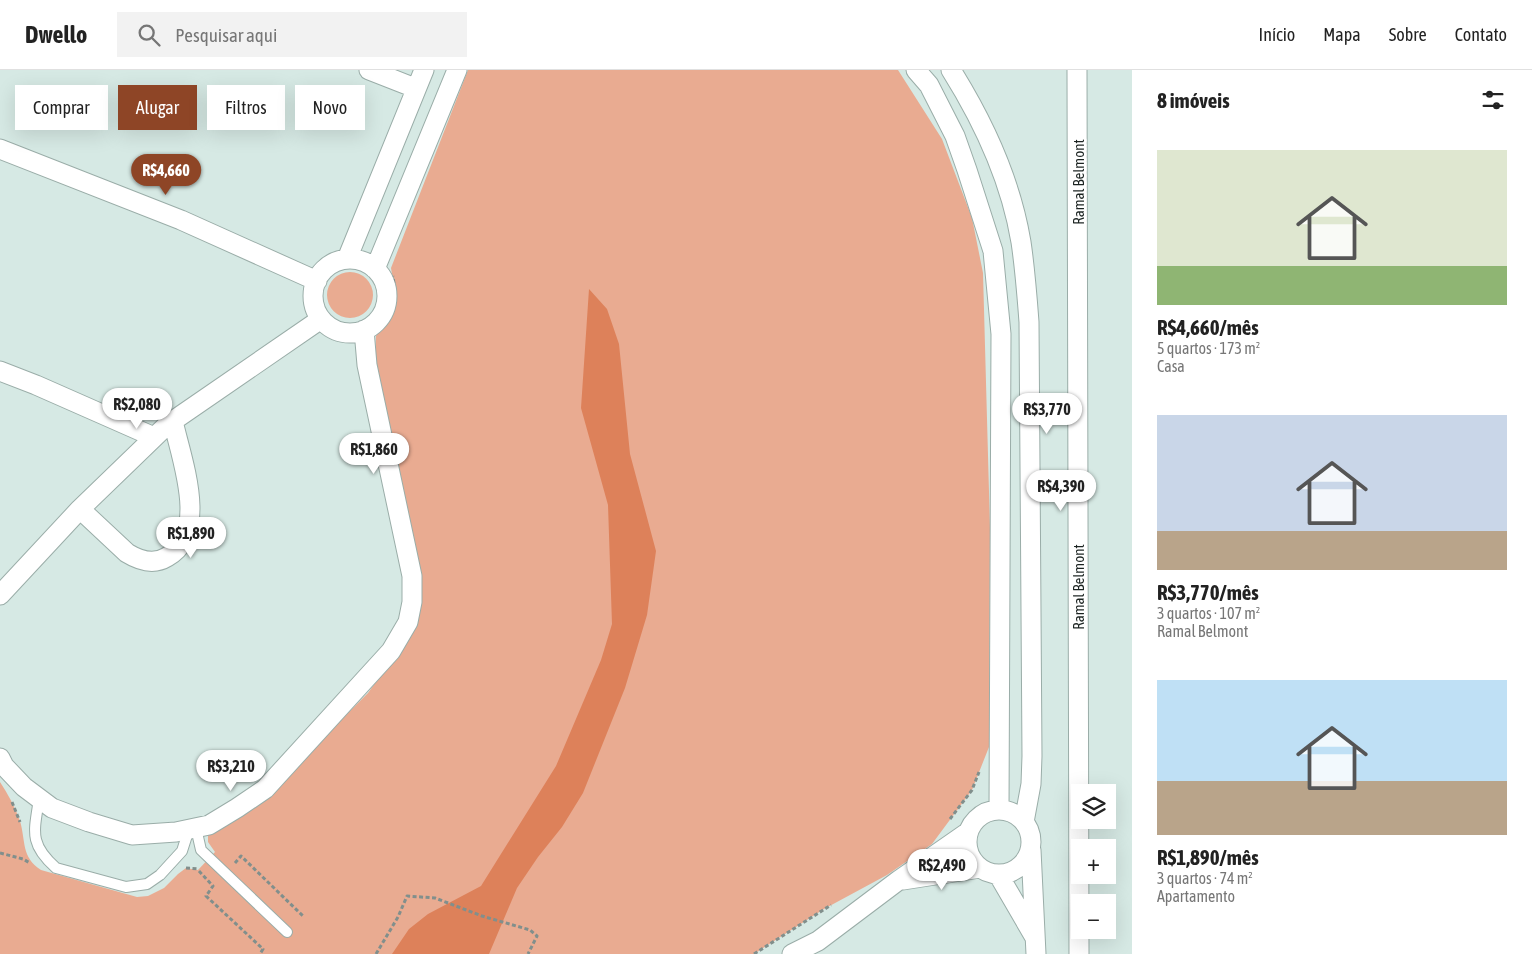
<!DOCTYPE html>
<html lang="pt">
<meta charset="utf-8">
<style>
body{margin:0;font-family:"Asap Condensed",sans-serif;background:#f2f2f2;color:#222;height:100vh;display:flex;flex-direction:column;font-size:19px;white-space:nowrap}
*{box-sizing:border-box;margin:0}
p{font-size:16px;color:#767676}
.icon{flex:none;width:28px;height:28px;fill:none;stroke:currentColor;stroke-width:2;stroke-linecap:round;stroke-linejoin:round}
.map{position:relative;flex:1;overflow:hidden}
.drawer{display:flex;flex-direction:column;background:#fff;width:400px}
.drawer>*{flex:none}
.hud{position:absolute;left:15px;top:15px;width:475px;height:45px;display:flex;gap:10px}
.fabs{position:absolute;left:1071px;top:714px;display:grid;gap:10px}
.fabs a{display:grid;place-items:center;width:45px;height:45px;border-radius:0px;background:#fff;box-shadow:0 5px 20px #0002;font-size:25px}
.price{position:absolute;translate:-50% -42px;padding:0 11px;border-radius:18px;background:#fff;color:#222;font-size:16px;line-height:32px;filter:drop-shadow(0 1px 2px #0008)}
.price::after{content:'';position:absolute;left:50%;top:30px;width:15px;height:11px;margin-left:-8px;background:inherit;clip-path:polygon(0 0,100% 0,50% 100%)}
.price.on{background:#8e4526;color:#fff}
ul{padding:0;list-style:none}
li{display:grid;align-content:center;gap:10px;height:265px;padding:0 25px}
li span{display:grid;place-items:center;height:155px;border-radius:0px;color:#555}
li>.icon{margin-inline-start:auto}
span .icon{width:90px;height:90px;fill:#fffc;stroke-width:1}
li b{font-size:21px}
h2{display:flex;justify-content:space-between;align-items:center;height:60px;padding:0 25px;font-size:21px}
.tag{padding:0 18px;border-radius:0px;background:#fff;box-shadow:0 5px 20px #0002;font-size:18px;line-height:45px}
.tag.on{background:#8e4526;color:#fff}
header{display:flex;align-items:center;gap:30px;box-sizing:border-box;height:70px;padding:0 25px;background:#fff;border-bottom:1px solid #e0e0e0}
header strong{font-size:24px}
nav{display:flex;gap:28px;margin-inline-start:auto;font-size:18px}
.search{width:350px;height:45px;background:#f2f2f2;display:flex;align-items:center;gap:12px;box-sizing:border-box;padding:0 18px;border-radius:0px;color:#767676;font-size:19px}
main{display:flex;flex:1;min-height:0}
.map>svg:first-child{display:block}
.green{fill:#e9ab91}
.water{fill:#dd815a}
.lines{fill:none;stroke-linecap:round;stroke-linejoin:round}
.service-casing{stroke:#9aada8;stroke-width:12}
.minor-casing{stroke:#9aada8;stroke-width:21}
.path{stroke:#818f8c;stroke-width:3;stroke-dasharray:4 2.5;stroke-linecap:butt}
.service{stroke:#fff;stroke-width:10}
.minor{stroke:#fff;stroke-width:19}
.labels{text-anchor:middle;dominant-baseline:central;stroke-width:5;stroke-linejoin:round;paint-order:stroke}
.street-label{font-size:15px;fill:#1b2321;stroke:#fff}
</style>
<header>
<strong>Dwello</strong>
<div class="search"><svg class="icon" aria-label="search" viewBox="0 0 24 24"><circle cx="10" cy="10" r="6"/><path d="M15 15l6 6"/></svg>Pesquisar aqui</div>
<nav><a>Início</a><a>Mapa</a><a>Sobre</a><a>Contato</a></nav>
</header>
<main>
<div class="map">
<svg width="1132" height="884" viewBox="0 0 1132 884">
<rect width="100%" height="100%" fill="#d6e9e4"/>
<!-- green -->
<path class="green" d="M468,0H898L942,69L972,148L983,203L990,458L989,677L972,720L932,774L887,805L824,839L754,884H0V712C8,724 15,737 20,751C26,772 21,787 41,800L137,827L148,826L164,818L178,804L186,798L198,800L215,782L208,772V765L309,682L368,623L416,556L375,288L376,266L389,245L395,221L391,198Z
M327 225a23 23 0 1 1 46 0a23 23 0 1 1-46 0Z"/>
<!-- water -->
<path class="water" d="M589,219L607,239L619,274L630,384L656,481L647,545L625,618L583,723L562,757L538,787L517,818L489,884H392L409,859L428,844L481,816L556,696L601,590L612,554L608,435L581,338Z"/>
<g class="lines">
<defs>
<path id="service" d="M39,729C34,762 29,774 56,798L126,817L147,814L160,805L182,781L189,759
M196,758L201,780L287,862"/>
<path id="minor" d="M369,0L415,18
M916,0L929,15L955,66L967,100L993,181L1001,264L999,740
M951,0C983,51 1011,112 1021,172C1025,199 1027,225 1029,252L1032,686L1031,714L1024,752
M1077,0L1079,884
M0,79L181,150L317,211
M347,189L424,0
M313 226a37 37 0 1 1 74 0a37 37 0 1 1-74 0Z
M375,199L457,0
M0,301L36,315L154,367
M80,439L127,483C140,491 154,495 167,487C210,463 181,388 173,351
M0,525L80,439L167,355L321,249
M0,688L4,696L24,717L52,738L89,752L132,765L176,762L209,755L237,738L265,719L391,581L408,552L412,532V506L367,295L364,260
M967 772a32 32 0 1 1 64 0a32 32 0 1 1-64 0Z
M1031,780L1036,884
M998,804L1034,866
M903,810L980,798
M792,884L818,871L899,810L968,762"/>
</defs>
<!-- service casing -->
<use href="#service" class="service-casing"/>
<!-- minor casing -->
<use href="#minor" class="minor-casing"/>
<!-- path -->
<path class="path" d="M382,256C392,240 396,226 393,206
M12,732L20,752
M950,749L972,720L979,702
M0,783L23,789L30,793
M235,793L241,786L304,847
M186,798L199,799
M199,801L213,816L206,826L263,879L260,884
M376,884L398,847L407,826L435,828L482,846L530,860L537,866L528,884
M754,884L831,835"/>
<!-- service -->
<use href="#service" class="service"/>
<!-- minor -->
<use href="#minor" class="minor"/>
</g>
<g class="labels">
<!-- street labels -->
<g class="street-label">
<text transform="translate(1078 112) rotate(-90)">Ramal Belmont</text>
<text transform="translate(1078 517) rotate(-90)">Ramal Belmont</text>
</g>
</g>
</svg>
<div class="fabs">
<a><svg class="icon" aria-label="layers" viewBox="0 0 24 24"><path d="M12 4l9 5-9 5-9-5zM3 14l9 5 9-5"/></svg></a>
<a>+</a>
<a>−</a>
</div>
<b class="price on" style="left:166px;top:126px">R$4,660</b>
<b class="price" style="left:137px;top:360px">R$2,080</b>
<b class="price" style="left:1047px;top:365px">R$3,770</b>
<b class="price" style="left:374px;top:405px">R$1,860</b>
<b class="price" style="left:1061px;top:442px">R$4,390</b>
<b class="price" style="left:191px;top:489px">R$1,890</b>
<b class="price" style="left:231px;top:722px">R$3,210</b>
<b class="price" style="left:942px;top:821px">R$2,490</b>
<div class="hud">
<a class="tag">Comprar</a>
<a class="tag on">Alugar</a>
<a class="tag">Filtros</a>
<a class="tag">Novo</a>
</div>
</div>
<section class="drawer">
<h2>8 imóveis<svg class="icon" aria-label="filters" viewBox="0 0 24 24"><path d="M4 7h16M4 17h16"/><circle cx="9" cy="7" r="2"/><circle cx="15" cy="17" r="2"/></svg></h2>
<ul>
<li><span style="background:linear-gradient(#dfe7d0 75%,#8fb573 0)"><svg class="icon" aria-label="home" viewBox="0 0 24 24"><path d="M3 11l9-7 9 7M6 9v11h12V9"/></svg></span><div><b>R$4,660/mês</b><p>5 quartos · 173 m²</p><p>Casa</p></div></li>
<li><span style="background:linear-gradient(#c9d6e8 75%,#b9a48a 0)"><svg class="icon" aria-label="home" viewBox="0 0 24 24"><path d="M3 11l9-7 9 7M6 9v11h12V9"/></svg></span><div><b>R$3,770/mês</b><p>3 quartos · 107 m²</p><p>Ramal Belmont</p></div></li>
<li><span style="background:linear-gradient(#bfe0f5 65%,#b9a48a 0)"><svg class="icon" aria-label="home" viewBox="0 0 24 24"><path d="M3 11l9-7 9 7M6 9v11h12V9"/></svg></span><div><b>R$1,890/mês</b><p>3 quartos · 74 m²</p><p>Apartamento</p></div></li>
</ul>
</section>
</main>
